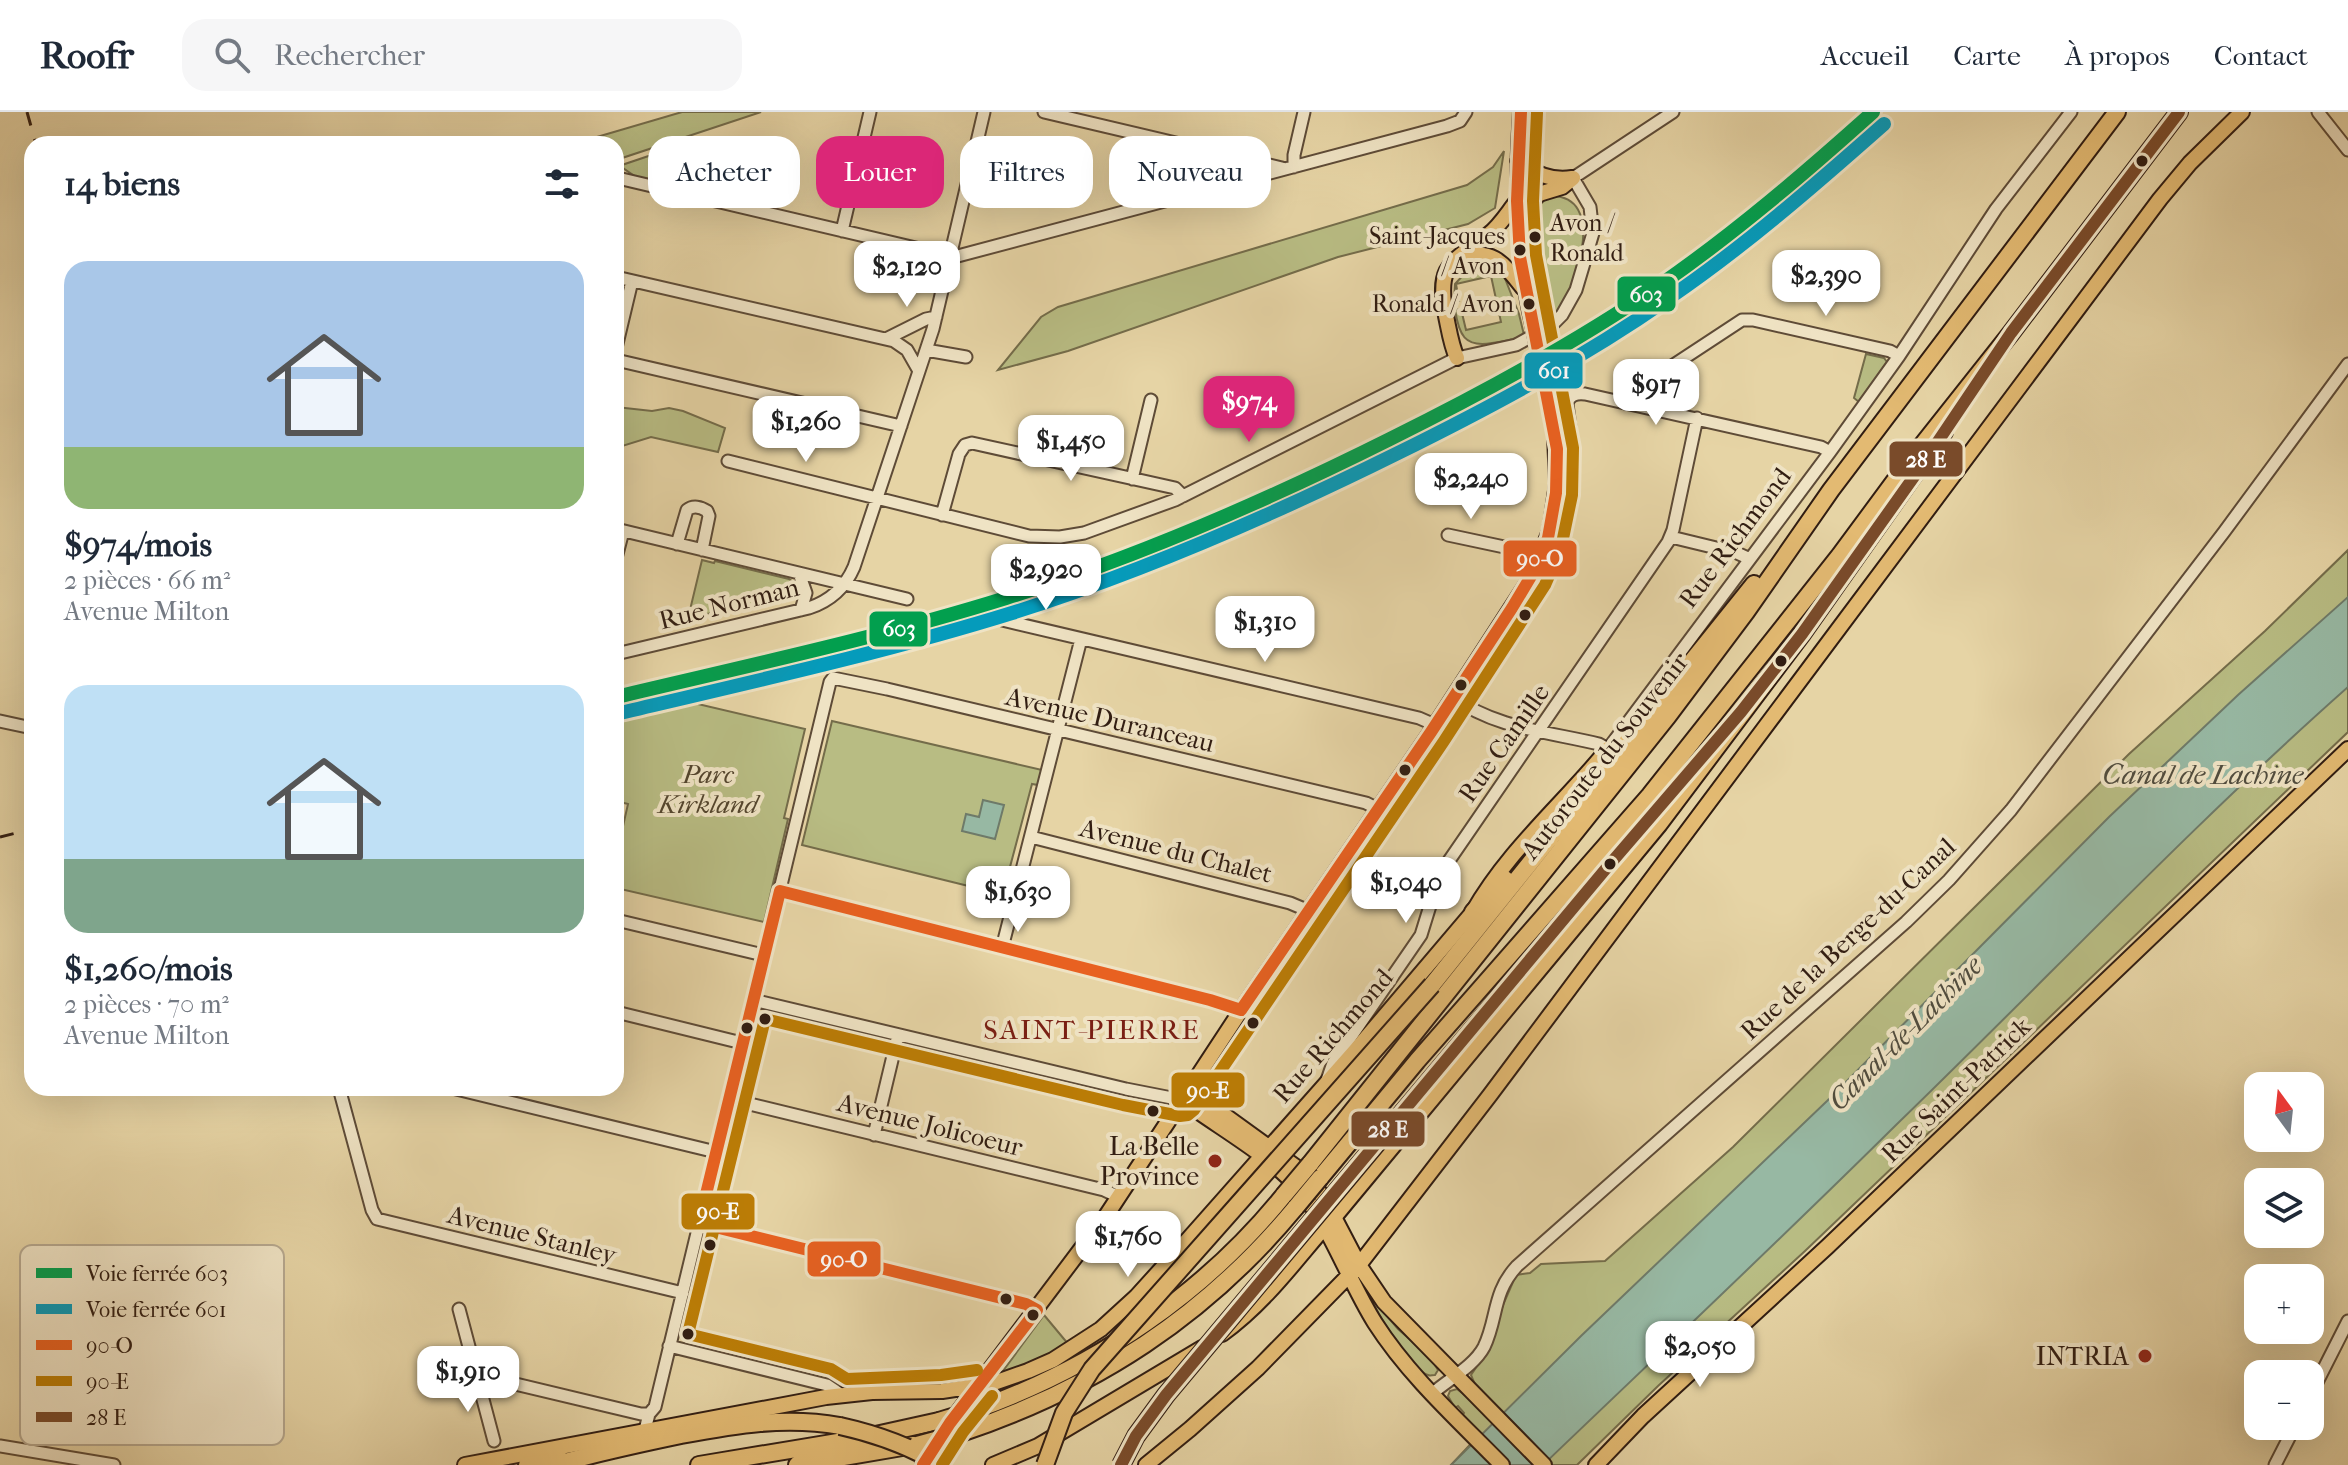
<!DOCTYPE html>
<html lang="fr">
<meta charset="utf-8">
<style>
body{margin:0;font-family:"IM FELL French Canon",serif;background:#f6f6f7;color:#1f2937;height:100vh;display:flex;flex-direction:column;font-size:30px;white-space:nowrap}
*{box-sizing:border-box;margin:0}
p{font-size:26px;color:#747a83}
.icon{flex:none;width:44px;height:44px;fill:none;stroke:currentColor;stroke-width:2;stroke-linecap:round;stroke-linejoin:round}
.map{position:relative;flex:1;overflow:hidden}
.panel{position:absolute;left:24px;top:24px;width:600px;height:960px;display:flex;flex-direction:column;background:#fff;border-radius:24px;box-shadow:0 8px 32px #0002}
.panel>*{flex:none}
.top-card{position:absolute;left:648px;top:24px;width:760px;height:72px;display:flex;gap:16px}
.needle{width:52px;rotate:345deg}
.controls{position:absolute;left:2244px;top:960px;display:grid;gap:16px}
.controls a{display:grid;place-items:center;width:80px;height:80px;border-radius:16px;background:#fff;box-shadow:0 8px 32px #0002;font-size:40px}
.price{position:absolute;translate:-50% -68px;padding:0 18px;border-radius:16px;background:#fff;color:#222;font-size:26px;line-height:52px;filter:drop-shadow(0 2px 4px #0008)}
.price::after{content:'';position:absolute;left:50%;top:48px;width:24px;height:18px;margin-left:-12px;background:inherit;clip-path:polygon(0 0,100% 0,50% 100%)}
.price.selected{background:#db2777;color:#fff}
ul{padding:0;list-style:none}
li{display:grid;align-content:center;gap:16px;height:424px;padding:0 40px}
li span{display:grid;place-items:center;height:248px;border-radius:24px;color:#555}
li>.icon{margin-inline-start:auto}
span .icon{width:144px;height:144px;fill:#fffc;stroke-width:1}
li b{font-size:34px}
h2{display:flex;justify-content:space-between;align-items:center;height:96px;padding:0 40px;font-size:34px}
.pill{padding:0 28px;border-radius:24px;background:#fff;box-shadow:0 8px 32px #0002;font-size:28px;line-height:72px}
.pill.selected{background:#db2777;color:#fff}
header{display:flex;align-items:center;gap:48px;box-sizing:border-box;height:112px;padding:0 40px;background:#fff;border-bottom:2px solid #e0e1e3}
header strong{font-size:38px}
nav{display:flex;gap:44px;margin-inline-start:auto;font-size:28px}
.search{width:560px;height:72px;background:#f6f6f7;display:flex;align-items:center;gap:20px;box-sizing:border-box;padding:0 28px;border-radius:24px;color:#747a83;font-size:30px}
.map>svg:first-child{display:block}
.green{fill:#b8bc83;stroke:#746c4a;stroke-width:2}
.water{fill:#97b8a3;stroke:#6e7a69;stroke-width:2}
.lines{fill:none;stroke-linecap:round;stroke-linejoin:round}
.minor-casing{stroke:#5e4b37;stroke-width:15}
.major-casing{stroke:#311d12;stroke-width:18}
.highway-casing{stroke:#311d12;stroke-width:20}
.minor{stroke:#efe3c4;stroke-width:11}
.major{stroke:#e3ba72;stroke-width:14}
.highway{stroke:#e3ba72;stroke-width:16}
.rail{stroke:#311d12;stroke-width:3;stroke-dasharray:14 14;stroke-linecap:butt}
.major-bridge-casing{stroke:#311d12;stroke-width:18;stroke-linecap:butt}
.highway-bridge-casing{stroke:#311d12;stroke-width:20;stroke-linecap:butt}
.major-bridge{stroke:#e3ba72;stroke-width:14}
.highway-bridge{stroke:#e3ba72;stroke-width:16}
.bus-1-casing{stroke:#efe3c4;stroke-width:18}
.bus-2-casing{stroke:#efe3c4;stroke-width:18}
.bus-3-casing{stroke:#efe3c4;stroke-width:18}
.bus-1{stroke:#e86121;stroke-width:12}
.bus-2{stroke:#bc7d05;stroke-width:12}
.bus-3{stroke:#7a4b2a;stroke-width:12}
.rail-1-casing{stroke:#efe3c4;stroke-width:20}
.rail-2-casing{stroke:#efe3c4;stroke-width:20}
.rail-1{stroke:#029f4e;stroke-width:14}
.rail-2{stroke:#059bbb;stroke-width:14}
.bus-dot{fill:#311d12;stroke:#efe3c4;stroke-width:3}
.poi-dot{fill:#8f2418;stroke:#efe3c4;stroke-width:3}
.labels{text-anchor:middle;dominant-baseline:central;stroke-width:8;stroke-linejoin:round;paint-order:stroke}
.bus-label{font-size:24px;fill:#311d12;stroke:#efe3c4;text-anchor:end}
.street-label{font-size:26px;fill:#311d12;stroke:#efe3c4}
.park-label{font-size:26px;font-style:italic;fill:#53452e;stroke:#efe3c4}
.poi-label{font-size:26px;fill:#311d12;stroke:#efe3c4;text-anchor:end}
.water-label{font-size:28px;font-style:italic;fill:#504c3e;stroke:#efe3c4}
.neighbourhood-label{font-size:28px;letter-spacing:2px;fill:#7a1f14;stroke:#efe3c4}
.key{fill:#efe3c4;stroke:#b6a88f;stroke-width:2}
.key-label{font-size:22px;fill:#311d12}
.line-badge{stroke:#efe3c4;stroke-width:3}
.badge-label{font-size:22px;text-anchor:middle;font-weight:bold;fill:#fff}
</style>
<header>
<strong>Roofr</strong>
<div class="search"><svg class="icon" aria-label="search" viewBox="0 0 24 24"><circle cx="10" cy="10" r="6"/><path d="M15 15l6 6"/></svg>Rechercher</div>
<nav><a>Accueil</a><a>Carte</a><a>À propos</a><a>Contact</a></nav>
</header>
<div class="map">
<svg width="2348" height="1353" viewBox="0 0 2348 1353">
<rect width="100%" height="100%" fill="#e6d4a5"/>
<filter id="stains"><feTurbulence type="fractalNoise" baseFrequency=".0025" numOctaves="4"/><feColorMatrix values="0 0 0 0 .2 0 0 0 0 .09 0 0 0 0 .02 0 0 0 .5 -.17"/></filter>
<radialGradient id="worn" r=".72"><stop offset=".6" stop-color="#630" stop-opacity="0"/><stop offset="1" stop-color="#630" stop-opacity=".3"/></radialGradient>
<!-- green -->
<path class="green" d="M682,0H761L616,48V32H573Z
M687,31L678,76L636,65L623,56L622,53Z
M1504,39L1495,96L1468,112L1338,145L1068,239L998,258L1041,205L1058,195L1467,73L1493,55Z
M1188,45L1245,56L1183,71Z
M1553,84C1603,86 1579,162 1565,189C1559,198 1553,205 1545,213L1533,133L1536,132L1535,125H1533L1532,101L1543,89Z
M1482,147L1502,159L1519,202L1524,223C1513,228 1503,230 1492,231C1464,236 1459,222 1455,198L1461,197L1466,218L1501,210L1491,164L1456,172L1459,189H1454L1455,172L1468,158L1466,150Z
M1866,242L1884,246L1887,250L1859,290L1854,286Z
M616,295L652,299L669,296L683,299L725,316L718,340L651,325L616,336Z
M2348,438V620L1805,1139L1658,1274L1577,1353H1451L1481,1321L1463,1303L1464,1301L1458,1294L1455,1296L1448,1284L1450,1279L1457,1277L1476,1292V1275L1471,1263L1490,1235L1503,1193L1516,1163L1530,1161L1541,1152L1605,1149L1733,1035L2129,642L2265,519Z
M702,448L714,451L715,449L789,467L796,472L790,483L784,486L693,505L689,502Z
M668,585L805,617L784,706L788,707L764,810L616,776V745L628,692L616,689V612L620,595Z
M832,609L1042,658L1038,673L1032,672L1006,770L1011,772L1009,784L802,733Z
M1371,1185L1398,1217L1430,1245L1438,1258L1435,1263C1432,1263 1430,1264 1428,1263C1414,1260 1375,1199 1371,1185Z
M1044,1203L1069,1233L1041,1247L1000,1263Z"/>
<!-- water -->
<path class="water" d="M2348,485V575C2191,714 2047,867 1896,1013C1780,1128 1661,1240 1543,1353H1451L1581,1224L1827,989L2109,705L2238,583Z
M983,688L1004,693L995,727L962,719L966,702L979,705Z"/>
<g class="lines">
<defs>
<path id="minor" d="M1044,0L1282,56
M2318,0L2348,38
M1294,55V43L1304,0
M622,67L954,145L1447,14L1460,9L1466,0
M842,119L870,0
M616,165L894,229L907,238L919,259
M886,227L926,207L936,205
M616,236L632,169
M926,238L966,245
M616,248L901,314
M1624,290L1631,281L1742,208H1753L1890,239L1899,244
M728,349L1029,424L1060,425L1084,421L1175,388L1457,246L1516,233L1552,213L1562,203L1576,178L1593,121L1590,95L1573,66L1673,0
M1132,367L1151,288
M942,403L959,342L965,333L972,331L1175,376L1183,384
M616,417L907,487
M1448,423L1542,443
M1671,425L1737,441L1750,447
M677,432L687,398C693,393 701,395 707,399L709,404L702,438
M616,446L623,419
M799,461L806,481L801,498
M1523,482L1543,467L1552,457L1566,413L1573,362V338L1567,292C1569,283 1576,281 1585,282L1821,335L1830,340
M1002,508L1419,606L1435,613
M616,542L809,496C830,489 845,476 854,455L933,217L984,0
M1453,585C1494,616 1549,620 1599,632L1608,637L1830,340L1899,244L1996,97L2071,0
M0,609L32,616
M1031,725L1290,791L1309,799
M780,779L1210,888L1241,898
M616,808L763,843
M1002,836L1081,527
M753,888L1126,977L1182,988
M616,900L742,931
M1327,968L1333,951L1421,823L1438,768L1444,756L1668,430L1673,418L1697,306
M339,976L372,1098L377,1107L683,1181
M452,976L716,1040
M729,987L1104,1078L1119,1085
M874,1023L898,923
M699,1111L1026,1192L1037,1198
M459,1197L494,1329
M669,1234L827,1273L842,1283
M477,1266L486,1265L641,1302H649
M1433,1281C1449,1267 1474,1254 1484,1235C1498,1206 1492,1181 1517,1154L1906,810L1949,768L2011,698L2224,420L2348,252
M2310,1284L2348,1209
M645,1318L649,1302L655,1295L830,570L833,566L887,577L1366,691L1378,697
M0,1334L114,1353
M2275,1353L2295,1314"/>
<path id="major" d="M1521,0C1516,78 1516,141 1534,217
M1518,49C1536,62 1550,69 1572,66
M1517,106L1539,82L1562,75L1573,66
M1458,148C1491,133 1504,152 1523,176
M1457,246C1451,233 1449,218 1446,204C1436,152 1451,151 1488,123C1500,114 1508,100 1517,89
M1182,988L1202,987L1307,1063L1325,1088L1359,1153L1384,1190L1544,1353
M1182,988C1218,1015 1271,1044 1299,1077C1332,1117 1348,1168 1375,1211C1409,1264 1458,1308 1502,1353
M1222,1222C1265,1191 1295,1149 1329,1110
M465,1353L826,1285L872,1280L942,1279L994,1271L1028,1259L1053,1248L1101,1217L1136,1185L1184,1132L1355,939L1473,800C1508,738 1564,691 1608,637
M923,1353L950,1311L1106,1104L1238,903L1431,620L1532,464L1550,419L1557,372L1555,322L1543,260
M993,1353L1038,1334L1202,1236
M1146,1353L1190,1317L1258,1256L1359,1153L1490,983L2160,87L2190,51L2242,0
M1596,1353L1643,1304L1827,1135L2348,637"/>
<path id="highway" d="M1473,800L1505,767
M1432,873L1754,472
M1404,999L1660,694
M1310,1052L1668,604L1746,500L1831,378L2117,0
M1320,1066L1417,949L1650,683L1840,443L1908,351L2011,221L2179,0
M1334,1104L1659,712L1802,522L1944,320
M978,1297C1097,1254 1204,1182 1284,1083
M961,1321C1095,1276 1205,1205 1296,1095
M527,1353L561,1348
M554,1353C596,1341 638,1332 681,1323C735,1313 785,1304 840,1314
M699,1353L862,1326L939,1309
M797,1353L914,1333"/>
</defs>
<!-- minor casing -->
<use href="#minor" class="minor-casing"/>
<!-- major casing -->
<use href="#major" class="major-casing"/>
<!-- highway casing -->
<use href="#highway" class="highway-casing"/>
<!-- minor -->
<use href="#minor" class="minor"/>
<!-- major -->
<use href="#major" class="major"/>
<!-- highway -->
<use href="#highway" class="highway"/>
<!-- rail -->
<path class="rail" d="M27,0L36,32
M616,579C759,545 903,514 1043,468C1178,423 1309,365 1435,299C1514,257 1591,215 1664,164C1735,114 1800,58 1865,0
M0,725L32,717"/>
<defs>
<path id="major-bridge" d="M1534,217L1543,260"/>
<path id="highway-bridge" d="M1284,1083L1310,1052
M1296,1095L1320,1066
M939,1309L978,1297
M840,1314C876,1322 910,1334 941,1353
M917,1333L961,1321
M1045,1353L1064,1301L1092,1257L1432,873
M1121,1353L1136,1324L1166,1283L1404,999"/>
</defs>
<!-- major-bridge casing -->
<use href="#major-bridge" class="major-bridge-casing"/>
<!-- highway-bridge casing -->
<use href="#highway-bridge" class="highway-bridge-casing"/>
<!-- major-bridge -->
<use href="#major-bridge" class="major-bridge"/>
<!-- highway-bridge -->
<use href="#highway-bridge" class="highway-bridge"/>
<defs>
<path id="bus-1" d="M923,1353L950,1311L1037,1198L1026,1192L699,1111L780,779L1210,888L1241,898L1431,620L1512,496L1536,456L1548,426L1556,381L1557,337L1520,145L1517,89L1521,0"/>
<path id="bus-2" d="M977,1258L941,1263L847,1267L831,1257L688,1222L765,907L1123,993L1180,1004L1188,1003L1194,998L1444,629L1545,473L1561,436L1572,383L1573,336L1536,143L1533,89L1537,1
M942,1353L963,1320L992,1284"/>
<path id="bus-3" d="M1121,1353L1136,1324L1166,1283L1604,759L1741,600L1802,522L1918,359L2011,221L2179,0"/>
</defs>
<!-- bus-1 casing -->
<use href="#bus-1" class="bus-1-casing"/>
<!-- bus-2 casing -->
<use href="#bus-2" class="bus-2-casing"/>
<!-- bus-3 casing -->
<use href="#bus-3" class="bus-3-casing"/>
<!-- bus-1 -->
<use href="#bus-1" class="bus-1"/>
<!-- bus-2 -->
<use href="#bus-2" class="bus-2"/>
<!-- bus-3 -->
<use href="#bus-3" class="bus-3"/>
<defs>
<path id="rail-1" d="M616,585C746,554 878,526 1006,486C1138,445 1266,389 1390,327C1483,281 1574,232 1660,173C1735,121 1805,61 1873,0"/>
<path id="rail-2" d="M620,601C751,570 883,541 1012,501C1145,459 1273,403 1398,341C1491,295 1583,246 1669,186C1745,134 1815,73 1884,12"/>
</defs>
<!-- rail-1 casing -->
<use href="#rail-1" class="rail-1-casing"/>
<!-- rail-2 casing -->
<use href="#rail-2" class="rail-2-casing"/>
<!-- rail-1 -->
<use href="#rail-1" class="rail-1"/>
<!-- rail-2 -->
<use href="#rail-2" class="rail-2"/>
</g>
<!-- markers -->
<g class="bus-dot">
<circle cx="2142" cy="49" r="7"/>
<circle cx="1535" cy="125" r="7"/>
<circle cx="1520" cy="138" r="7"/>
<circle cx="1529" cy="192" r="7"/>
<circle cx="1525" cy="503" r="7"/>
<circle cx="1781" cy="549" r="7"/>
<circle cx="1461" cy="573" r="7"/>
<circle cx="1405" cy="658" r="7"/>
<circle cx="1610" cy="752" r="7"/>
<circle cx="765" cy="907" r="7"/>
<circle cx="1253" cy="911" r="7"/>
<circle cx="747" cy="916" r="7"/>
<circle cx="1153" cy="999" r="7"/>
<circle cx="710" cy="1133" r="7"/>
<circle cx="1006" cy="1187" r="7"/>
<circle cx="1033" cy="1203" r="7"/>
<circle cx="688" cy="1222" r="7"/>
</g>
<g class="poi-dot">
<circle cx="1215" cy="1049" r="8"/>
<circle cx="2145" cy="1244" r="8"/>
</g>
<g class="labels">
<!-- bus labels -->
<g class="bus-label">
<text x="1550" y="111" text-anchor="start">Avon /<tspan x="1550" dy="30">Ronald</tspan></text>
<text x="1505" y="124">Saint-Jacques<tspan x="1505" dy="30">/ Avon</tspan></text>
<text x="1514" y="192">Ronald / Avon</text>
</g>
<!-- street labels -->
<g class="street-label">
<text transform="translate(1735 426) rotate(-53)">Rue Richmond</text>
<text transform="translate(729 492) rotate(-14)">Rue Norman</text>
<text transform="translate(1110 608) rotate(13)">Avenue Duranceau</text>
<text transform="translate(1504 631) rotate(-55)">Rue Camille</text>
<text transform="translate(1605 644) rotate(-52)">Autoroute du Souvenir</text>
<text transform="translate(1176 739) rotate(14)">Avenue du Chalet</text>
<text transform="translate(1848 827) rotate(-43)">Rue de la Berge-du-Canal</text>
<text transform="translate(1333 924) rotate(-49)">Rue Richmond</text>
<text transform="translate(1956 978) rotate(-44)">Rue Saint-Patrick</text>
<text transform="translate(930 1013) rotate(14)">Avenue Jolicoeur</text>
<text transform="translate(532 1123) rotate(14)">Avenue Stanley</text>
</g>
<!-- park labels -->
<g class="park-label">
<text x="708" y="662">Parc<tspan x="708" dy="30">Kirkland</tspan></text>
</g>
<!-- poi labels -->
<g class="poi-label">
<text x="1199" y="1034">La Belle<tspan x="1199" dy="30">Province</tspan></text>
<text x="2129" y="1244">INTRIA</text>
</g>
<!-- water labels -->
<g class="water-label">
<text x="2203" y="662">Canal de Lachine</text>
<text transform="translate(1905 921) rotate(-45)">Canal-de-Lachine</text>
</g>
<!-- neighbourhood labels -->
<g class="neighbourhood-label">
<text x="1092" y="917">SAINT-PIERRE</text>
</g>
</g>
<!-- legend -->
<rect x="20" y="1133" width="264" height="200" rx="12" class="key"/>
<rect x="36" y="1156" width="36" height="10" fill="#029f4e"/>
<rect x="36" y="1192" width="36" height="10" fill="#059bbb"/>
<rect x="36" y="1228" width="36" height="10" fill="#e86121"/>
<rect x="36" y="1264" width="36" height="10" fill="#bc7d05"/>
<rect x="36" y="1300" width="36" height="10" fill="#7a4b2a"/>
<g class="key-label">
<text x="86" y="1169">Voie ferrée 603</text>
<text x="86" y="1205">Voie ferrée 601</text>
<text x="86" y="1241">90-O</text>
<text x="86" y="1277">90-E</text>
<text x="86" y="1313">28 E</text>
</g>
<g class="line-badge">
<rect x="1616" y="163" width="61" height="38" rx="8" fill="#029f4e"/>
<rect x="1523" y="239" width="61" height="39" rx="8" fill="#059bbb"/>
<rect x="1888" y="328" width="76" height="38" rx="8" fill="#7a4b2a"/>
<rect x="1502" y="427" width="76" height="39" rx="8" fill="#e86121"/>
<rect x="868" y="498" width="61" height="38" rx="8" fill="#029f4e"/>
<rect x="1170" y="959" width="76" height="38" rx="8" fill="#bc7d05"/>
<rect x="1350" y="998" width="76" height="38" rx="8" fill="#7a4b2a"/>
<rect x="680" y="1080" width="76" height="39" rx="8" fill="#bc7d05"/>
<rect x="806" y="1128" width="76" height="38" rx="8" fill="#e86121"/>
</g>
<g class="badge-label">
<text x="1646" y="190">603</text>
<text x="1554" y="266">601</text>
<text x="1926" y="355">28 E</text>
<text x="1540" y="454">90-O</text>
<text x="899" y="524">603</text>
<text x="1208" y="986">90-E</text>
<text x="1388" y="1025">28 E</text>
<text x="718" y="1107">90-E</text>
<text x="844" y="1155">90-O</text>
</g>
<rect width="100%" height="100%" filter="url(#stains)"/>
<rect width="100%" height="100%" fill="url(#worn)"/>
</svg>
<div class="controls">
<a><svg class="needle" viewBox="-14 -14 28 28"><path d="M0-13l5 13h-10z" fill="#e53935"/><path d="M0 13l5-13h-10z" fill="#747a83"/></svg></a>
<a><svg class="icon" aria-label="layers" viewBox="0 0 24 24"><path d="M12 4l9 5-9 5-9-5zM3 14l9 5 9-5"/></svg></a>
<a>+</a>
<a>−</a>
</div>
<b class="price" style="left:907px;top:197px">$2,120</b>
<b class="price" style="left:1826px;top:206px">$2,390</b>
<b class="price" style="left:1656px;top:315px">$917</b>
<b class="price selected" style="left:1249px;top:332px">$974</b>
<b class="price" style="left:806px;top:352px">$1,260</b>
<b class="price" style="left:1071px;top:371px">$1,450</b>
<b class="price" style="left:1471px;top:409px">$2,240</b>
<b class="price" style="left:1046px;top:500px">$2,920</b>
<b class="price" style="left:1265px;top:552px">$1,310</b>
<b class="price" style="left:1406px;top:813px">$1,040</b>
<b class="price" style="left:1018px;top:822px">$1,630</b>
<b class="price" style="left:1128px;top:1167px">$1,760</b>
<b class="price" style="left:1700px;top:1277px">$2,050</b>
<b class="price" style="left:468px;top:1302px">$1,910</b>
<div class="top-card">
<a class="pill">Acheter</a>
<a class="pill selected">Louer</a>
<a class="pill">Filtres</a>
<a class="pill">Nouveau</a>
</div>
<section class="panel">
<h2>14 biens<svg class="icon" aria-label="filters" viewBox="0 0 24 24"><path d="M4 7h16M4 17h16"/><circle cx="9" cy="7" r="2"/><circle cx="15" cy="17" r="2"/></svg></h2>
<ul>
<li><span style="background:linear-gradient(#a9c7e8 75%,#8fb573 0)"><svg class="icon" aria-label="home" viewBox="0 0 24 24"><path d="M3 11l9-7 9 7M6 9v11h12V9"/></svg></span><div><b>$974/mois</b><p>2 pièces · 66 m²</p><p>Avenue Milton</p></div></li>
<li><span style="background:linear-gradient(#bfe0f5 70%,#7fa58c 0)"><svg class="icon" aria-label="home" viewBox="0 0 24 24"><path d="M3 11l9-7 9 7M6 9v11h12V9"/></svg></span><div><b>$1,260/mois</b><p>2 pièces · 70 m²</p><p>Avenue Milton</p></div></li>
</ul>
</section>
</div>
